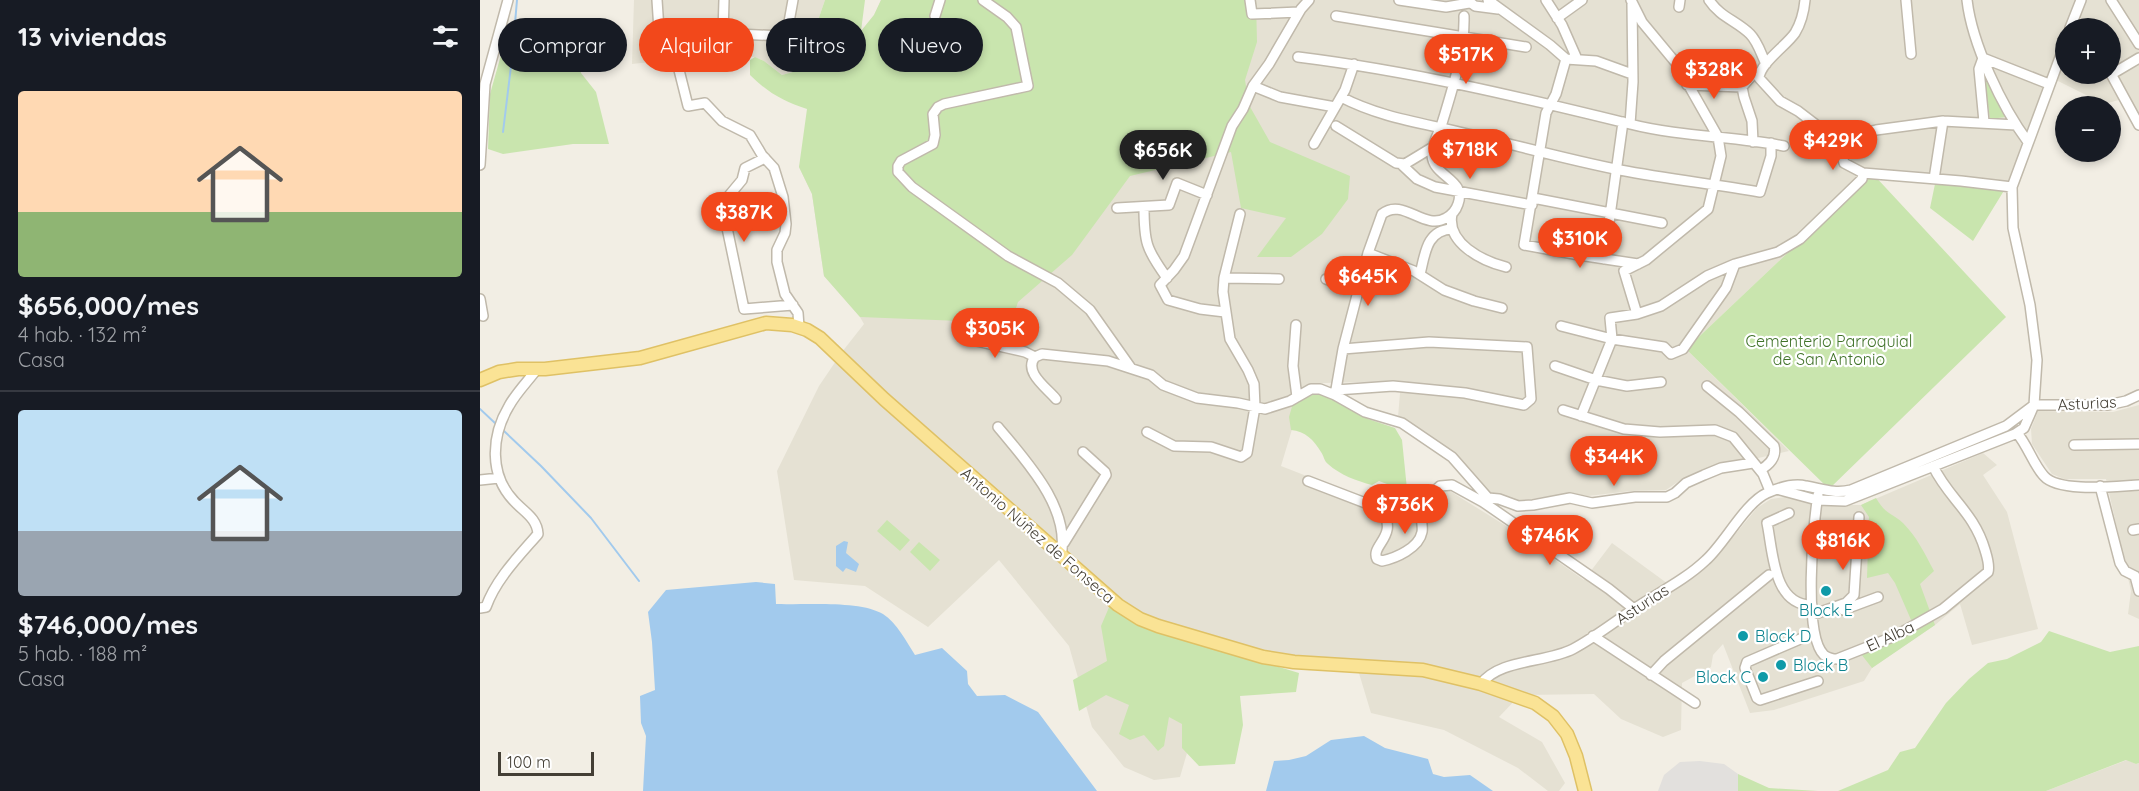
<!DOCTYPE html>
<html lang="es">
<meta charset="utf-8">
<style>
body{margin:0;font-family:Quicksand,sans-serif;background:#20242c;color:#f1f3f6;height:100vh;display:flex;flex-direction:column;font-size:22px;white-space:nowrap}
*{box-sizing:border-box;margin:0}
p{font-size:20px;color:#9ea1a6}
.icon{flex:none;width:33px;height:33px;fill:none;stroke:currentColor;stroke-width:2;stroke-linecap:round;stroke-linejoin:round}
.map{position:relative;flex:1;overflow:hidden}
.panel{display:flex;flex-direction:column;background:#171b24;width:480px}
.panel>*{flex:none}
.banner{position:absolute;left:18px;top:18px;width:570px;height:54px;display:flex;gap:12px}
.fabs{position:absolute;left:1575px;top:18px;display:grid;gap:12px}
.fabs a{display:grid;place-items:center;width:66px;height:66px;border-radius:50%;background:#171b24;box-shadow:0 3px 9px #0003;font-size:30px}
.scale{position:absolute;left:18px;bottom:15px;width:96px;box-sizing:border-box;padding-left:6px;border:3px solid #443f35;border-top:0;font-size:16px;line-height:21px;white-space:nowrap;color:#443f35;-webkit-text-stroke:4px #fff;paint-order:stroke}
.price{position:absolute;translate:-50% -51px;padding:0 14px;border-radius:21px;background:#f2481b;color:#fff;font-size:20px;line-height:39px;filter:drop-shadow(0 2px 3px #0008)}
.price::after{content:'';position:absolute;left:50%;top:36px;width:18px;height:14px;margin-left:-9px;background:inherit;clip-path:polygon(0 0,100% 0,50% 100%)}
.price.active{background:#222;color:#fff}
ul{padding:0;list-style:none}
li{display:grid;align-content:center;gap:12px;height:318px;padding:0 18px}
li+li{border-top:2px solid #363941}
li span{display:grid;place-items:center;height:186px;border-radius:6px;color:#555}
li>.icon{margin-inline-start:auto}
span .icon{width:108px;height:108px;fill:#fffc;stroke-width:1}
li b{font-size:26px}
h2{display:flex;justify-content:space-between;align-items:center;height:72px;padding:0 18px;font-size:26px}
.chip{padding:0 21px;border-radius:27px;background:#171b24;box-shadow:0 3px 9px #0003;font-size:21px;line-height:54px}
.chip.active{background:#f2481b;color:#fff}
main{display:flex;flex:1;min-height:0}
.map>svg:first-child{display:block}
.residential{fill:#e5e1d3;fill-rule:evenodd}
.green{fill:#c9e5ae}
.parking{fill:#e2e0dd}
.water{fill:#a2caed}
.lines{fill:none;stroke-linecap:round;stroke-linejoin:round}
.stream{stroke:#a2caed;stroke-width:2}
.minor-casing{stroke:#c0b9ab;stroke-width:12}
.major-casing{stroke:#dfc165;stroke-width:15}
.minor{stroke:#fff;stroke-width:9}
.major{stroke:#fae395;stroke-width:12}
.culture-dot{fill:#0f9aa8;stroke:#fff;stroke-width:2}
.labels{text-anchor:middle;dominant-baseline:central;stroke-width:4.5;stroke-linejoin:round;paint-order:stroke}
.park-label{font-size:16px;fill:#41732a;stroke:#fff}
.street-label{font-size:16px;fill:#443f35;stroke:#fff}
.culture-label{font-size:16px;fill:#0d838f;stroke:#fff;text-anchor:start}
</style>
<main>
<section class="panel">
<h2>13 viviendas<svg class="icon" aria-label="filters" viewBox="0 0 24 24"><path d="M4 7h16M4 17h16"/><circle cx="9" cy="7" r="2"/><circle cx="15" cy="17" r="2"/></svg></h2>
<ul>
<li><span style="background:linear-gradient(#ffd9b3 65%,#8fb573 0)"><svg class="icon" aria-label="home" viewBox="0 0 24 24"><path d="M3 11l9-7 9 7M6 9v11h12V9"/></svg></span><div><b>$656,000/mes</b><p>4 hab. · 132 m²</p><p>Casa</p></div></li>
<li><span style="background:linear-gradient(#bfe0f5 65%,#9aa5b1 0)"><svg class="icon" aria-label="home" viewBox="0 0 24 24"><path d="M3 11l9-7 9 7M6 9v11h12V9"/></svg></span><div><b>$746,000/mes</b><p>5 hab. · 188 m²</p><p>Casa</p></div></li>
</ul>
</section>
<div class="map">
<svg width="1659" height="791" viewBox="0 0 1659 791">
<rect width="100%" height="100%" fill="#f2eee4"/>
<!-- residential -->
<path class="residential" d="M154,0H345L335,29L336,48L327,68L302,75L284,61L275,57L241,54L152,64Z
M401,0H1659V114L1650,97L1624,104L1576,80L1539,185L1367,168L1392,173L1206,349L1309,451L1222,471L1202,479L1186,490L1151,491L1108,496L1091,493L1038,501L1011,494L982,462L953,438L918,417L921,381L844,383L825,386L801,466L926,515L948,505L965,488L1031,529L1104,580L1132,543L1195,589L1233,561L1277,508L1291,499L1305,497L1350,505H1381L1503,453L1517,465L1503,475L1527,512L1558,629L1492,645L1480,604L1455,625L1392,668L1384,681L1294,710L1270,713L1243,644L1233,655L1231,667L1202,683L1201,730L1183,737L1141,719L1114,694L1040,695L1019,717L1062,742L1085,783L1079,791H1068L1038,768L964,730L891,713L875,660L796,656L740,640L700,777L674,780L644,767L612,727L589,646L519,560L448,627L385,586L314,580L297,471L339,386L362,352L384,324L380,317L344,276L332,194L319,167L361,57L394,15ZM1586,28H1630V74H1586Z
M1659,405V619L1648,614L1651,591L1626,479H1584L1572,474L1552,444L1551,429L1558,411L1633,412Z
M1647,760L1656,764L1659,763V791H1566Z"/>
<!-- green -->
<path class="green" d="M345,0H385L381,31L394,15L401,0H776L777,42L765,80L769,105L790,142L870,176L868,199L842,234L811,257H777L806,218L761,208L751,152L650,176L592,255L538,302L531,323L380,317L344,276L332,194L319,167L327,109C304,102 287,92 270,75V60L275,57L284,61L302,75L327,68L335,48V29Z
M93,29L101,73L116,92L129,144H93L23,154L8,149L10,94L23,48L87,36Z
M1504,75L1525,117L1510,119Z
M1392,173L1526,317L1349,489L1206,349Z
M1455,184L1525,189L1493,241L1450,208Z
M835,394L845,395L888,419L915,428L922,440L927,489L920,499L909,494L907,484L899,481L892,485C877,481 860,475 848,464C844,461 844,456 841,452C834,440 825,431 811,430L809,417L813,403Z
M1396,498C1406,515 1411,512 1423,523C1437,537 1445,554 1454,571L1440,584L1455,625L1392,668L1381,654L1435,629L1415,583L1408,573L1387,578L1389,517L1381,505Z
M407,520L430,540L420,551L397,531Z
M439,542L460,560L450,571L430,552Z
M630,605L760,655L819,673L816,692L760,696L763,725L755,764L719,766L702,748V724L689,717L684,746L678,751L664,735L650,740L639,734L649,705L626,695L599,711L593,680L627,661L621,626Z
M1569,631L1630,652L1659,646V763L1656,764L1646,760L1566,791H1358L1408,770L1420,752L1435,748L1466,703L1489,679L1508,663L1527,659L1561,642Z
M1258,774L1289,788L1338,791H1258Z"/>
<!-- parking -->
<path class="parking" d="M1220,761L1244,764L1258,774V791H1178L1184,775L1200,762Z"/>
<!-- water -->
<path class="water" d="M364,541L368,542L366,553L379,564L376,572L366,568L363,572L356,566V546Z
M276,582L295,584L296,604C325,605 380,600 403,614C417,623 426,641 435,655L462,648L487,671L488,684L497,696L525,695L558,712L617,791H163L166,736L161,723L160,696L175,690L172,642L168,612L186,590Z
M884,736L905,748L948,759L953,774L964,777L990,775L1013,791H786L794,761L809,760L826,756L851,740Z"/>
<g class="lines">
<!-- stream -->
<path class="stream" d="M23,132L32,58L37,0
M0,409L16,424
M24,431L61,466L111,518L159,581"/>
<defs>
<path id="minor" d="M177,0L179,30
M503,0L527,17L536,27L548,86L464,104L458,107L453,114L455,135L453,144L421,161L418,166V172L432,187L528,256L578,283L610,310L651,368
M770,0L772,14L819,12
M919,0L966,7L989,3
M987,0L995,6L1018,9
M1008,0L1070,45L1086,59L1116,61L1152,74
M1066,0L1082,25L1097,59
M1151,0L1162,22L1196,63L1238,137L1241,156L1228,209L1166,260L1144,271L1157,314
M1229,0C1240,17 1257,21 1270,34C1278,42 1281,54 1286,64
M1325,0C1324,11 1321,23 1315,33C1306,46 1280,63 1279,78L1300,101L1318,111L1356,140L1396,130L1463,121L1536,125
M1426,0L1431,54
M1487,0C1492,44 1522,107 1548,142
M1631,0L1659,44
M1199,7L1200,0
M455,16L460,0
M856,16L1046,47
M1077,18L1102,0
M1590,28L1601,0
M171,30L302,36L307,33L313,0
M202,33V53L199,70L208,106L225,103L242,121L270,135L282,155L294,168L303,197L306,224L305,233L297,250V262L305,294L318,313L319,327
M243,33L244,0
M818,57C931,71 1040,97 1150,124C1201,137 1254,136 1304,146
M1086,59L1076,94L1066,113L1044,245L1099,255L1158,264
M1630,72L1659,125
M1632,74L1659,58
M1207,85L1262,87
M773,86L800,97L855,107
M861,97C901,118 944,123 988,134C1039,146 1089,160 1140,170C1187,179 1234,184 1280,192L1291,156V143
M1504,122L1499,69L1503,58L1569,84
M1150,124L1153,82L1152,4
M856,126L916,163L925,164L953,147
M1359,141L1364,163L1383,173L1481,181L1532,187
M1273,142L1272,121L1264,97L1262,87L1274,73H1279
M834,144L865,90L874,64
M285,158L265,168L262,180L242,204L264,309L313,305
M921,164L937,179L955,187L1052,205
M0,165L5,84L28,0
M1454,179L1463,121
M1053,198L1182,223
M664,207C664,242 666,249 687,278
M637,208L689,205L697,183L727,195
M972,214C966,243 1002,261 1026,267
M888,253L934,271L964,290L994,301L1022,308
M1124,259L1143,122
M940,274C945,255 946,230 972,229
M744,278L799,279
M846,279L879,291
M0,299L3,316
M745,312L720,309L688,300L680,285L694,270L704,256L752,126L763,109L773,86L789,64L821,9L829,0
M816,325L813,366L817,397
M1081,326L1132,339L1184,347L1191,354L1203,349L1246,288L1255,264
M483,338L545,352L555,357
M1075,366L1116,380L1147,386L1181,382
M1227,386L1259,412L1294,446C1297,457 1289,465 1280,470
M856,390L913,386L985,393L1044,405L1051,399L1047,347L949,342L863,349
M855,395L863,349L888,253L902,214C923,197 944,231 966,218C972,215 976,210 978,204C987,179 953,177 952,155C952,143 960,131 963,120C973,87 985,50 984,16
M576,399C567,388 543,372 555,357L562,354L628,361L671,375L683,385L717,398L758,403L785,409L810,401L831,389H840L855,395L885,412L922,423L972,457L1008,498
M1083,410L1144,429L1180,432L1235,430L1253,437L1283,474L1290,491
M1101,416L1132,339L1130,318L1157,314L1181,306L1227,276L1255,264L1298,252L1320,239L1382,179L1383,173
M518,427C546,461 591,508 581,556
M667,432L694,446L731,447L761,457L767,453L775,407L774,384L768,370L750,339L743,292L744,278L760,214
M1537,433C1548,446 1553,464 1564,476C1579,493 1637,486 1659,485
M1594,445L1659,444
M0,480L19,478
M828,481L901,509C920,536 890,545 897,559L902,561C916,558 939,548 942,532C943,527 941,522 942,518C943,505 950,494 960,486L972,485L1003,502L1129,589L1154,609
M1620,486L1640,563L1645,571L1655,576
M1300,490L1337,500L1365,501L1535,434L1544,428L1554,405L1557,360L1550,305L1533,228L1532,187L1586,41
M1338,495C1333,524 1323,635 1344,655C1348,658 1352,659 1357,659L1415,636L1463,609L1508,572C1510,565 1507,557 1505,550C1494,512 1468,498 1453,466
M1005,500L1008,498L1019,499L1038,506L1053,505L1090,498L1112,503L1155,497H1187L1195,493L1206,483L1224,475L1241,468L1273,463
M1309,513L1287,523C1293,551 1293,606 1332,605
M1653,530L1659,529
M584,543L626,475L625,472L603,452
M1655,576L1659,591
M0,608L6,607C16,579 39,556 58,534C57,518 44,512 34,501C9,475 11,436 29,406C36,393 48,381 57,369
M1363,610L1398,597
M1332,615L1366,603L1374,595L1379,517
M1334,633L1267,662L1265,668L1277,698L1280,700L1338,681
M1113,636L1215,703
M1171,675L1184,661L1289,575
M1001,684C1019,659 1066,663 1093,649C1114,638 1134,622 1154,609C1178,593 1205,580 1226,560C1245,543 1265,503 1287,493C1298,488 1314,483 1326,486C1343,489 1354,494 1371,490L1526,426L1554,405H1628L1646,401L1659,395"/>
<path id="major" d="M0,380L19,372L38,369H65L160,358L286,323L312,325L327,330L340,338L404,399L638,605L660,619L678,626L783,657L814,662L943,670L1001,684L1055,703L1073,716L1087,734L1096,756L1105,791"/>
</defs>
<!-- minor casing -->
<use href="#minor" class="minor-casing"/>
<!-- major casing -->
<use href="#major" class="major-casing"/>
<!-- minor -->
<use href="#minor" class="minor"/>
<!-- major -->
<use href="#major" class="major"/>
</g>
<!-- markers -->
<g class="culture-dot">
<circle cx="1346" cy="591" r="6"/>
<circle cx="1263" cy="636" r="6"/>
<circle cx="1301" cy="665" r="6"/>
<circle cx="1283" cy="677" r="6"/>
</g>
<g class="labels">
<!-- park labels -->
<g class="park-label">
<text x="1349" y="341">Cementerio Parroquial<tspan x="1349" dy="18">de San Antonio</tspan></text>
</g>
<!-- street labels -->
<g class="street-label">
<text transform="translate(1607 403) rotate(-3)">Asturias</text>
<text transform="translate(558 535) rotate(41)">Antonio Núñez de Fonseca</text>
<text transform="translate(1162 604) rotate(-33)">Asturias</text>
<text transform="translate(1410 636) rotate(-25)">El Alba</text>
</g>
<!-- culture labels -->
<g class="culture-label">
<text x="1346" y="610" text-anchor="middle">Block E</text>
<text x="1275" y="636">Block D</text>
<text x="1313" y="665">Block B</text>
<text x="1271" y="677" text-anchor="end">Block C</text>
</g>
</g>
</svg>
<div class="fabs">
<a>+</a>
<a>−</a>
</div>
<div class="scale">100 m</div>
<b class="price" style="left:986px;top:85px">$517K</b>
<b class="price" style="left:1234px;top:100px">$328K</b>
<b class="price" style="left:1353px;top:171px">$429K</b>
<b class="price" style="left:990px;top:180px">$718K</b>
<b class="price active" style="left:683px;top:181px">$656K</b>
<b class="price" style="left:264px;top:243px">$387K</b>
<b class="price" style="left:1100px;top:269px">$310K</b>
<b class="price" style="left:888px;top:307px">$645K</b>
<b class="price" style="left:515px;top:359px">$305K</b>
<b class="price" style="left:1134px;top:487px">$344K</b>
<b class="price" style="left:925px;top:535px">$736K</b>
<b class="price" style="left:1070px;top:566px">$746K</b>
<b class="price" style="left:1363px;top:571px">$816K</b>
<div class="banner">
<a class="chip">Comprar</a>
<a class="chip active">Alquilar</a>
<a class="chip">Filtros</a>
<a class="chip">Nuevo</a>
</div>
</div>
</main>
